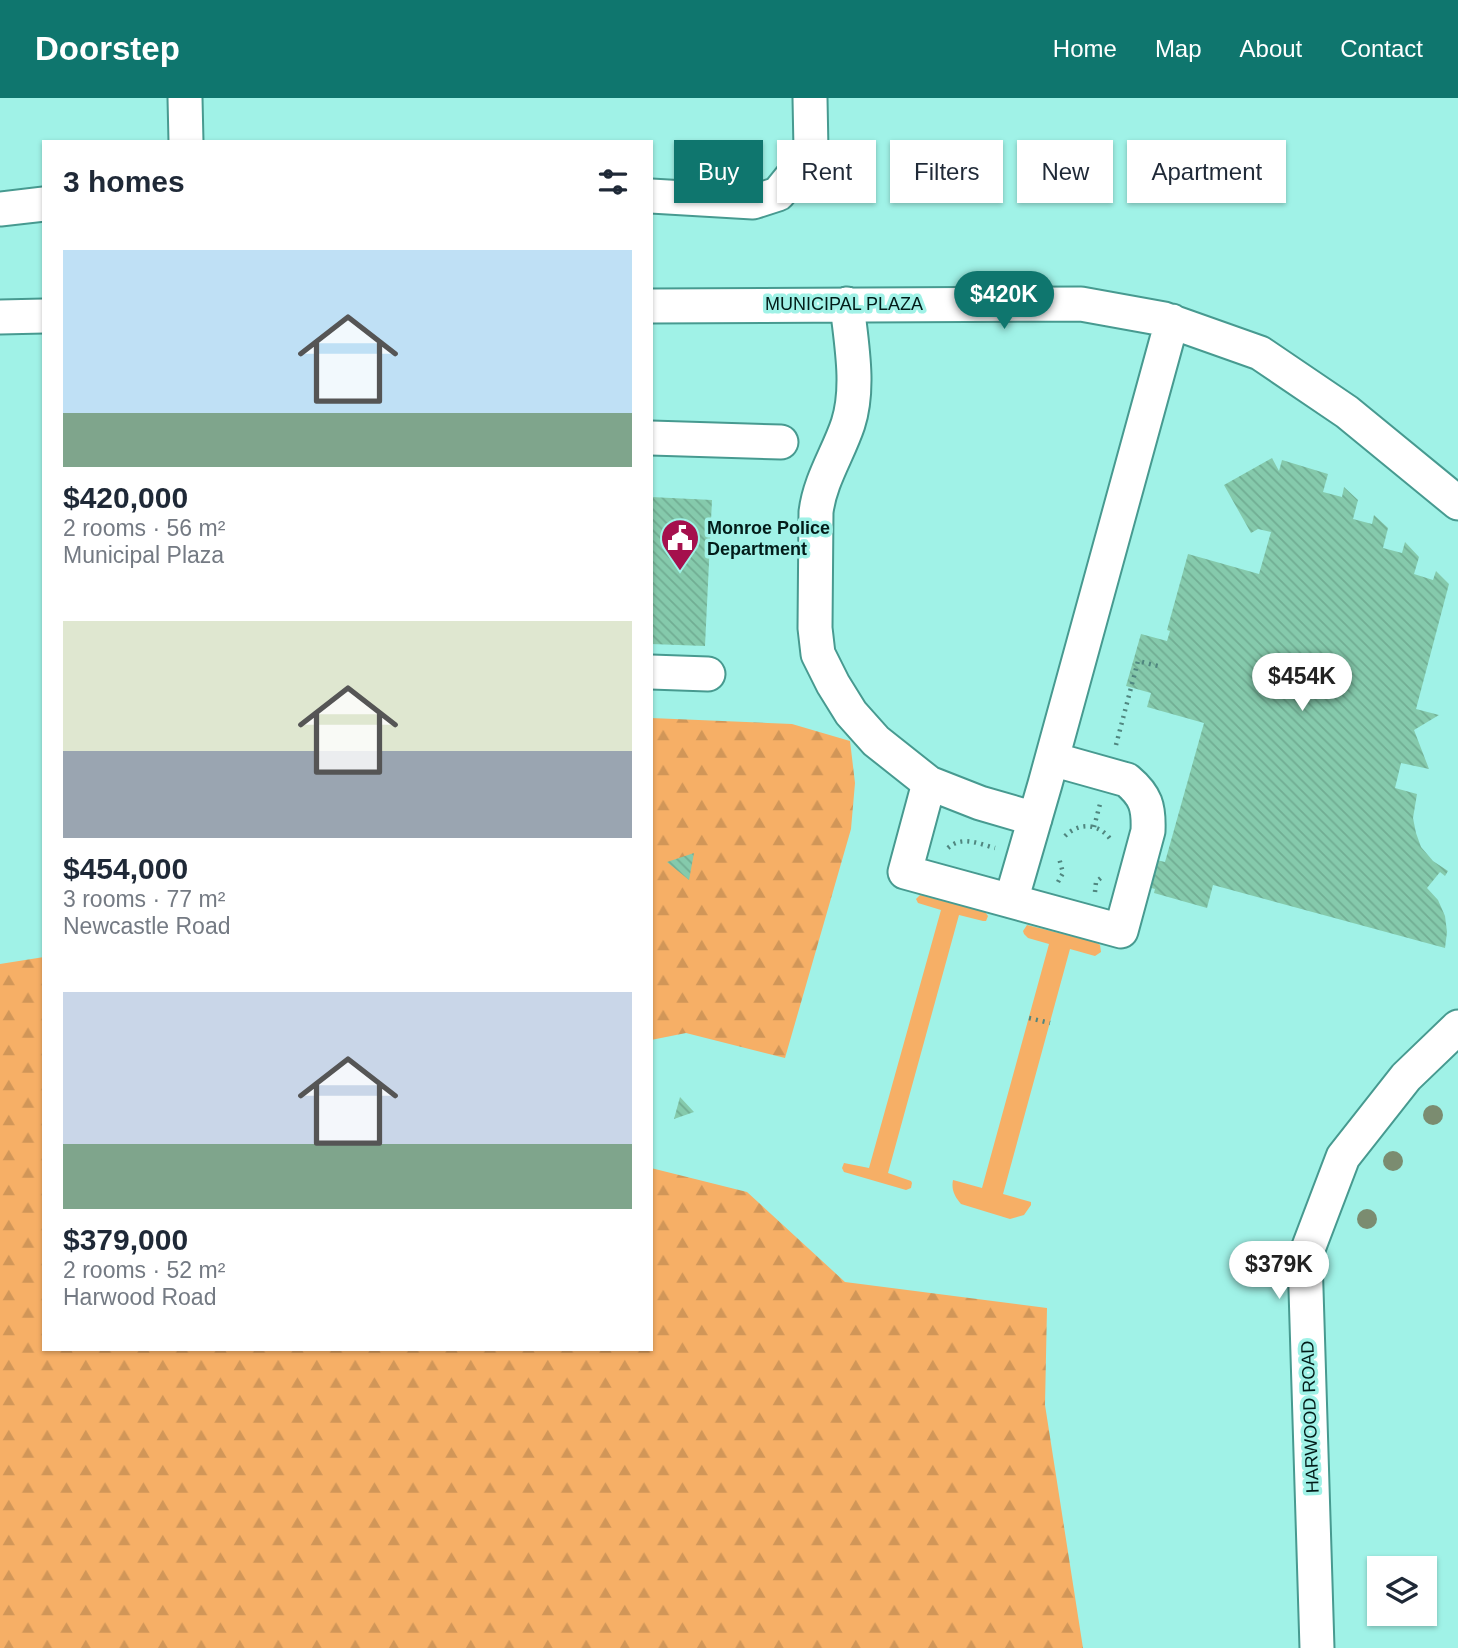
<!DOCTYPE html>
<meta charset="utf-8">
<style>
body{margin:0;font-family:Arial,sans-serif;background:#f6f6f7;color:#1f2937;height:100vh;display:flex;flex-direction:column;font-size:26px;white-space:nowrap}
*{box-sizing:border-box;margin:0}
p{font-size:23px;color:#747a83}
.icon{flex:none;width:38px;height:38px;fill:none;stroke:currentColor;stroke-width:2;stroke-linecap:round;stroke-linejoin:round}
.map{position:relative;flex:1;overflow:hidden}
.details{position:absolute;left:42px;top:42px;width:611px;height:1211px;display:flex;flex-direction:column;background:#fff;border-radius:0px;box-shadow:0 2px 5px #0004}
.details>*{flex:none}
.hud{position:absolute;left:674px;top:42px;width:665px;height:63px;display:flex;gap:14px}
.controls{position:absolute;left:1367px;top:1458px;display:grid;gap:14px}
.controls a{display:grid;place-items:center;width:70px;height:70px;border-radius:0px;background:#fff;box-shadow:0 2px 5px #0004;font-size:35px}
.price{position:absolute;translate:-50% -60px;padding:0 16px;border-radius:24px;background:#fff;color:#222;font-size:23px;line-height:46px;filter:drop-shadow(0 2px 4px #0008)}
.price::after{content:'';position:absolute;left:50%;top:42px;width:21px;height:16px;margin-left:-10px;background:inherit;clip-path:polygon(0 0,100% 0,50% 100%)}
.price.on{background:#0f766e;color:#fff}
ul{padding:0;list-style:none}
li{display:grid;align-content:center;gap:14px;height:371px;padding:0 21px}
li span{display:grid;place-items:center;height:217px;border-radius:0px;color:#555}
li>.icon{margin-inline-start:auto}
span .icon{width:126px;height:126px;fill:#fffc;stroke-width:1}
li b{font-size:30px}
h2{display:flex;justify-content:space-between;align-items:center;height:84px;padding:0 21px;font-size:30px}
.chip{padding:0 24px;border-radius:0px;background:#fff;box-shadow:0 2px 5px #0004;font-size:24px;line-height:63px}
.chip.on{background:#0f766e;color:#fff}
header{display:flex;align-items:center;gap:42px;box-sizing:border-box;height:98px;padding:0 35px;background:#0f766e;color:#fff}
header strong{font-size:33px}
nav{display:flex;gap:38px;margin-inline-start:auto;font-size:24px}
.map>svg:first-child{display:block}
.green{fill:#f6af66}
.forest{fill:url(#forest-firs)}
.building{fill:url(#building-back-hatch)}
.lines{fill:none;stroke-linecap:round;stroke-linejoin:round}
.minor-casing{stroke:#479a90;stroke-width:37}
.path{stroke:#50867f;stroke-width:4.5;stroke-dasharray:2 5;stroke-linecap:butt}
.minor{stroke:#fff;stroke-width:33}
.tree{fill:#7b8c70}
.labels{text-anchor:middle;dominant-baseline:central;stroke-width:7;stroke-linejoin:round;paint-order:stroke}
.street-label{font-size:18px;fill:#021c19;stroke:#a0f2e7}
.poi-label{font-size:18px;font-weight:bold;fill:#021c19;stroke:#a0f2e7;text-anchor:start}
</style>
<header>
<strong>Doorstep</strong>
<nav><a>Home</a><a>Map</a><a>About</a><a>Contact</a></nav>
</header>
<div class="map">
<svg width="1458" height="1550" viewBox="0 0 1458 1550">
<defs>
<pattern id="forest-firs" width="22" height="20" patternUnits="userSpaceOnUse" patternTransform="scale(1.75)"><rect width="22" height="20" fill="#f6af66"/><path d="M5 1l3.5 6h-7zM16 11l3.5 6h-7z" fill="#d19658"/></pattern>
<pattern id="building-back-hatch" width="6" height="6" patternUnits="userSpaceOnUse" patternTransform="scale(1.75)"><rect width="6" height="6" fill="#85caac"/><path d="M-1 5l2 2M0 0l6 6M5-1l2 2" fill="none" stroke="#71ad93"/></pattern>
</defs>
<rect width="100%" height="100%" fill="#a0f2e7"/>
<!-- green -->
<path class="green" d="M920,797L985,814L988,818L986,823H983L959,817L888,1075L911,1083L912,1085L911,1090L906,1092L844,1074L842,1070L844,1065L869,1070L941,812L918,805L916,801Z
M1027,827L1095,844L1100,847L1101,854L1095,858L1070,851L1003,1096L1031,1104V1107L1024,1117L1010,1121L961,1106C955,1099 951,1092 953,1082L982,1090L1049,846L1028,840L1024,836L1023,833Z"/>
<!-- forest -->
<path class="forest" d="M651,620L792,626L850,643L855,685L851,731L785,960L686,935L651,942Z
M44,859V1251H651V1070L747,1094L845,1184L1047,1210L1045,1307L1083,1550H0V866Z"/>
<!-- building -->
<path class="building" d="M1272,360L1279,373L1282,362L1328,376L1323,394L1342,399L1344,389L1358,402L1353,421L1372,426L1374,417L1388,430L1383,450L1402,455L1405,444L1419,459L1414,476L1433,482L1436,473L1449,486L1416,611L1439,617L1414,632L1429,671L1401,665L1395,690L1417,696L1413,720L1416,735L1421,749L1433,763L1448,773L1445,778L1440,774L1427,790L1438,802L1445,818L1447,834L1445,850L1213,787L1207,810L1154,795L1155,791L1148,789L1156,762L1165,764L1204,625L1147,609L1151,595L1126,588L1141,536L1167,543L1170,533L1167,532L1188,456L1259,476L1271,434L1258,431L1251,435L1224,387Z
M651,399L712,402L705,548L651,546Z
M694,755L689,782L667,764Z
M680,999L694,1014L674,1021Z"/>
<g class="lines">
<defs>
<path id="minor" d="M185,0L186,44
M651,98L753,104L778,96L795,75L811,52L810,0
M0,111L44,106
M847,206C851,244 860,289 848,326C838,356 820,382 816,414L815,530L818,556L833,586L851,615L876,643L929,685L980,705L1035,721
M651,208L1081,206L1164,221L1260,255L1347,314L1458,405
M0,219L44,218
M651,340L781,344
M651,574L708,576
M929,685L905,774L1121,833L1148,733C1149,709 1146,698 1127,682L1052,661
M1011,803L1045,686L1172,223
M1317,1550L1305,1159L1343,1059L1406,979L1458,929"/>
</defs>
<!-- minor casing -->
<use href="#minor" class="minor-casing"/>
<!-- path -->
<path class="path" d="M1116,647L1138,563L1158,568
M1094,729L1100,706
M1065,738C1079,724 1099,725 1111,742
M948,750C962,737 979,746 995,750
M1058,784L1063,775L1059,760
M1095,794L1096,784L1103,778
M1029,920L1050,925"/>
<!-- minor -->
<use href="#minor" class="minor"/>
</g>
<!-- trees -->
<g class="tree">
<circle cx="1433" cy="1017" r="10"/>
<circle cx="1393" cy="1063" r="10"/>
<circle cx="1367" cy="1121" r="10"/>
</g>
<!-- icons -->
<defs>
<symbol id="civic-pin" viewBox="-11 -11 22 30"><path d="M0 17L-7.5 6A9.5 9.5 0 1 1 7.5 6Z" fill="#a5104d" stroke="#a0f2e7"/><path d="M-.6-6.5H3V-4.5H.6V-3L4-1V1h2V6H-6V1h2V-1L-.6-3ZM-1.2 2.5V6h2.4V2.5Z" fill="#fff"/></symbol>
</defs>
<g fill-rule="evenodd">
<use href="#civic-pin" x="658" y="418" width="44" height="60"/>
</g>
<g class="labels">
<!-- street labels -->
<g class="street-label">
<text x="844" y="206">MUNICIPAL PLAZA</text>
<text transform="translate(1310 1319) rotate(-92)">HARWOOD ROAD</text>
</g>
<!-- poi labels -->
<g class="poi-label">
<text x="707" y="430">Monroe Police<tspan x="707" dy="21">Department</tspan></text>
</g>
</g>
</svg>
<div class="controls">
<a><svg class="icon" aria-label="layers" viewBox="0 0 24 24"><path d="M12 4l9 5-9 5-9-5zM3 14l9 5 9-5"/></svg></a>
</div>
<b class="price on" style="left:1004px;top:233px">$420K</b>
<b class="price" style="left:1302px;top:615px">$454K</b>
<b class="price" style="left:1279px;top:1203px">$379K</b>
<div class="hud">
<a class="chip on">Buy</a>
<a class="chip">Rent</a>
<a class="chip">Filters</a>
<a class="chip">New</a>
<a class="chip">Apartment</a>
</div>
<section class="details">
<h2>3 homes<svg class="icon" aria-label="filters" viewBox="0 0 24 24"><path d="M4 7h16M4 17h16"/><circle cx="9" cy="7" r="2"/><circle cx="15" cy="17" r="2"/></svg></h2>
<ul>
<li><span style="background:linear-gradient(#bfe0f5 75%,#7fa58c 0)"><svg class="icon" aria-label="home" viewBox="0 0 24 24"><path d="M3 11l9-7 9 7M6 9v11h12V9"/></svg></span><div><b>$420,000</b><p>2 rooms · 56 m²</p><p>Municipal Plaza</p></div></li>
<li><span style="background:linear-gradient(#dfe7d0 60%,#9aa5b1 0)"><svg class="icon" aria-label="home" viewBox="0 0 24 24"><path d="M3 11l9-7 9 7M6 9v11h12V9"/></svg></span><div><b>$454,000</b><p>3 rooms · 77 m²</p><p>Newcastle Road</p></div></li>
<li><span style="background:linear-gradient(#c9d6e8 70%,#7fa58c 0)"><svg class="icon" aria-label="home" viewBox="0 0 24 24"><path d="M3 11l9-7 9 7M6 9v11h12V9"/></svg></span><div><b>$379,000</b><p>2 rooms · 52 m²</p><p>Harwood Road</p></div></li>
</ul>
</section>
</div>
